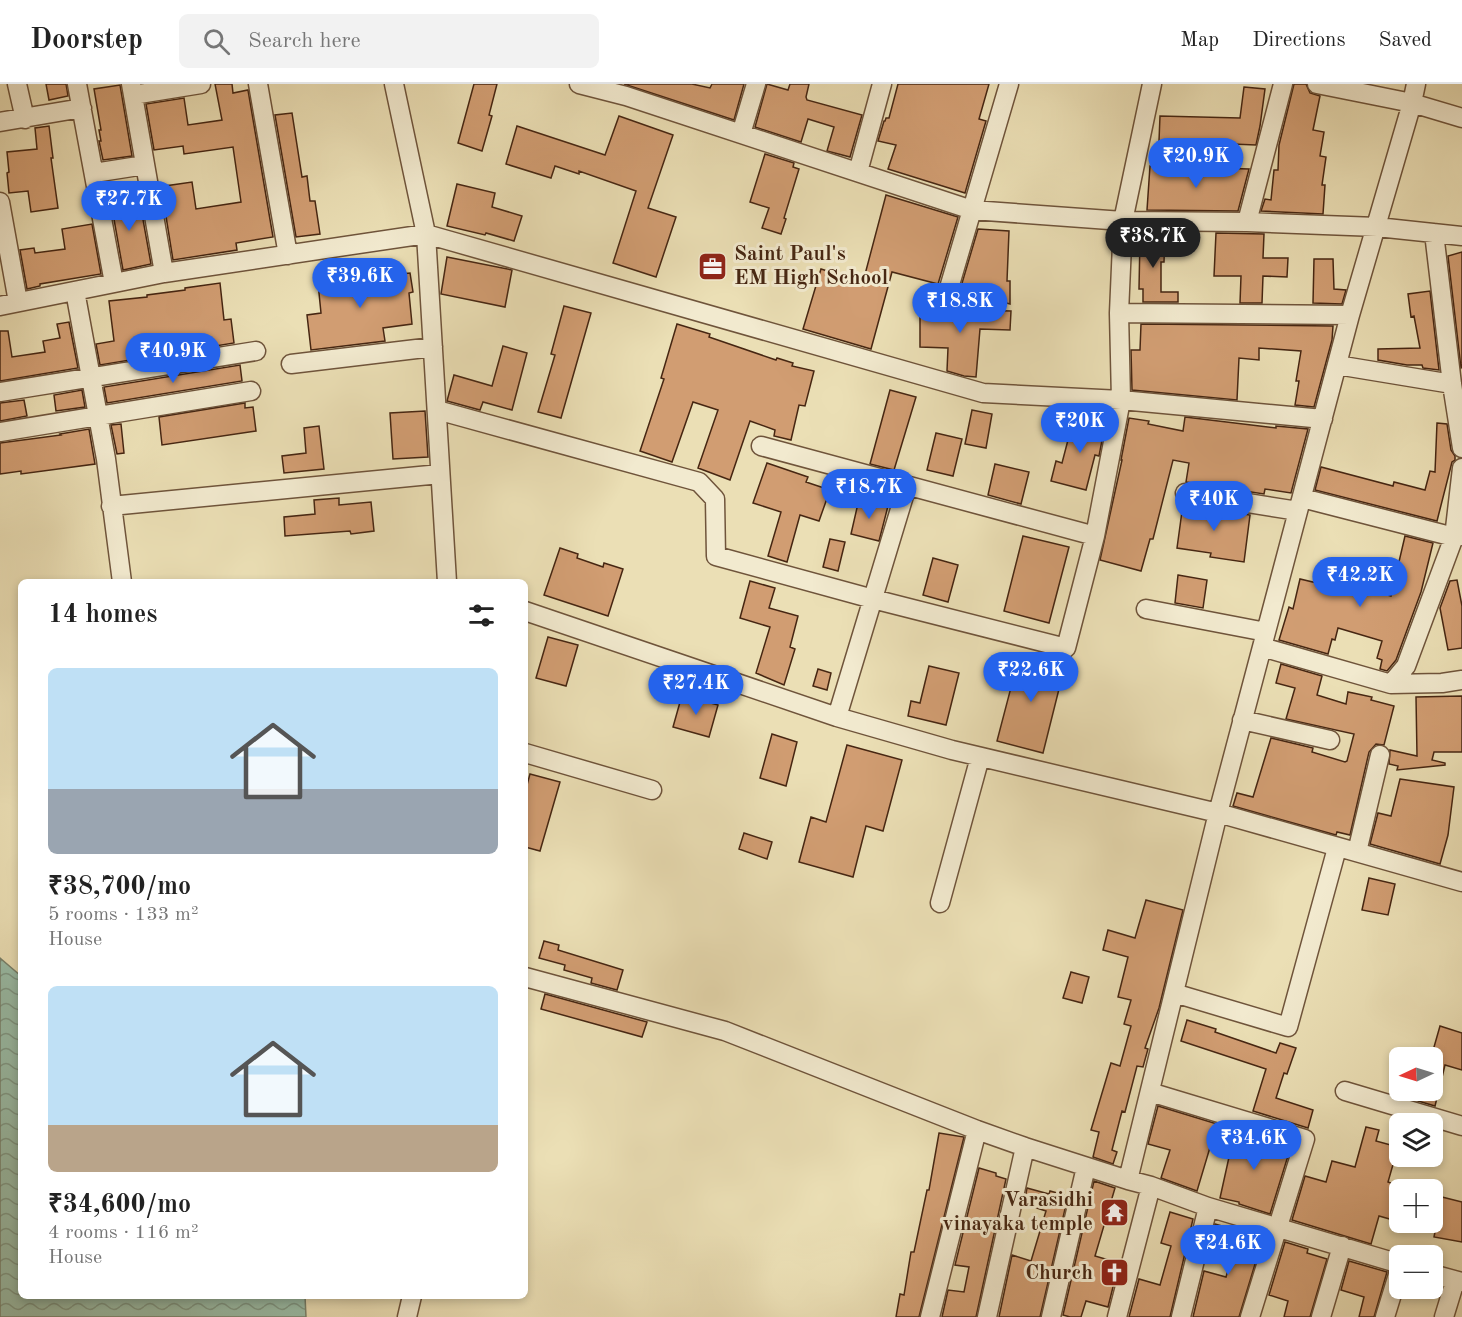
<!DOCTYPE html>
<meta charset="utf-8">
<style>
body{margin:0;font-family:"Old Standard TT",serif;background:#f2f2f2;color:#222;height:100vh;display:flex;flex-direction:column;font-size:22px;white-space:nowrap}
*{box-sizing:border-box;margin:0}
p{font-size:20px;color:#767676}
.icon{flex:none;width:33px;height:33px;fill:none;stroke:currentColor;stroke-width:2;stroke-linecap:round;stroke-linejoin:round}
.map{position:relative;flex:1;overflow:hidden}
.sheet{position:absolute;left:18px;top:495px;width:510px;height:720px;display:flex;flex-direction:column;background:#fff;border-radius:9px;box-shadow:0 3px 9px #0003}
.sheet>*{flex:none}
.needle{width:39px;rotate:266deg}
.tools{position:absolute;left:1389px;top:963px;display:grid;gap:12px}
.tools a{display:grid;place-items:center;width:54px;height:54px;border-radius:9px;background:#fff;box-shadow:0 3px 9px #0003;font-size:30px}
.price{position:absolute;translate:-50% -51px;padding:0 14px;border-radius:21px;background:#2563eb;color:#fff;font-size:20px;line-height:39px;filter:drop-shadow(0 2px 3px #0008)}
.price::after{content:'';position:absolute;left:50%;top:36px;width:18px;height:14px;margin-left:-9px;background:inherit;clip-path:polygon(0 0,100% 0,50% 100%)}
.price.on{background:#222;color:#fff}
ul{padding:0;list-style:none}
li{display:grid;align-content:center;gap:12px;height:318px;padding:0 30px}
li span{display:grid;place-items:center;height:186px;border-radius:9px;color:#555}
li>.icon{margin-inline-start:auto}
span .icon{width:108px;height:108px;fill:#fffc;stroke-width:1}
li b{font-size:26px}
h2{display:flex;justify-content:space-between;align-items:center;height:72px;padding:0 30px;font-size:26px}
header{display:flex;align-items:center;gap:36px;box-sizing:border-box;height:84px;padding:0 30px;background:#fff;border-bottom:2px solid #e0e0e0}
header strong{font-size:28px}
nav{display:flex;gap:33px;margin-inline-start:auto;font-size:21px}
.search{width:420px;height:54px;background:#f2f2f2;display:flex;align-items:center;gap:15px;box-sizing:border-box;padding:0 21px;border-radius:9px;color:#767676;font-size:22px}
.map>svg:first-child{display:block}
.water{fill:url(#water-waves);stroke:#78816c;stroke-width:1.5}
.building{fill:#d19d72;stroke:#462612;stroke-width:1.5}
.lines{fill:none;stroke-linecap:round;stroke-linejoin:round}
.minor-casing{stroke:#6f543b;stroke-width:21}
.minor{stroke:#f2eacf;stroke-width:18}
.labels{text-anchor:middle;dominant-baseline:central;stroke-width:6;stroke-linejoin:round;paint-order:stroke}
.poi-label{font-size:21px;font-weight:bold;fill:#462612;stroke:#f2eacf;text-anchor:end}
</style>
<header>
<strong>Doorstep</strong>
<div class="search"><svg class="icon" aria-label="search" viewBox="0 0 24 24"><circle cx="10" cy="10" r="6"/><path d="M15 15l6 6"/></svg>Search here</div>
<nav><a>Map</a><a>Directions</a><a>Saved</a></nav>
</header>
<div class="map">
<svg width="1462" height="1233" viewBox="0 0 1462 1233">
<defs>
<pattern id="water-waves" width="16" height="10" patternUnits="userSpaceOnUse" patternTransform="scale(1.5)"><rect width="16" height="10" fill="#99bda8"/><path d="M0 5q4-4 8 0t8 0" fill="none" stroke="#7f9987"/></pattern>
</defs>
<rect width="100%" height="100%" fill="#ebdfb5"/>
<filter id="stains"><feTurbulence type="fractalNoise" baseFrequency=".00333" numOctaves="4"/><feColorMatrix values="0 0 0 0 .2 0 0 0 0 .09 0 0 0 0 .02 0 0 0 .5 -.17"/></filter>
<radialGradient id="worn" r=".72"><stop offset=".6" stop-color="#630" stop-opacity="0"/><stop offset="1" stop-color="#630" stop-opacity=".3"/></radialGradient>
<!-- water -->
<path class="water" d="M0,874L21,892V1212H305L306,1233H0Z"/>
<!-- building -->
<path class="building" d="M46,0H66L68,12L49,16Z
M215,0H232L233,9L248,6L273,153L236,159L237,166L173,176L165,126H169L165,102L192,98L196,125L241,118L233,63L184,70L183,62L154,66L146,20L184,14L188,41L222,36Z
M474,0H497L489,31L492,32L482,67L458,59Z
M624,0H692L710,4L712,0H744L734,36Z
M767,0L788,6L790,0H809L806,13L807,16L862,31L850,73L827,67L834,43L808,35L801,58L755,43Z
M898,0H989L979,35L986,37L965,109L888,85L896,61L878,57L884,37H885L886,34H889Z
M1294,0H1306L1310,9L1320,12L1313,46L1324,48L1320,72L1326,73L1322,101H1325L1323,130L1261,127L1265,115L1271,116L1274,86H1278L1279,61Z
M120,1L132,72L103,76L99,57H101L99,46H101L94,5Z
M1244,3L1265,5L1260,42L1256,61L1159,57L1160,32L1240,34Z
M292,29L302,93L307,92L310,117H315L320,150L296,153L275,31Z
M619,32L673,51L648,124L676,133L656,193L613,179L636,107L579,87V90L555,82L551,94L506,80L517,42L605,71Z
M49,42L53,74H51L58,124L31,128L28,107L9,109L7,89L9,88L7,68L37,65L35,44Z
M765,70L794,79L793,83L799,85L784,134L786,135L781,150L762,144L769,124L750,118Z
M1150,82L1249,85L1238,127L1147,126Z
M457,100L495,109L492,123L522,132L514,157L486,149L485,151L447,142Z
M126,104L131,132L142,130L151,180L123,186L109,107Z
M886,111L958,133L938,200L892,188L871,265L803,245L821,185L863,198Z
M92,140L101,190L40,200V202L27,205L20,166L34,164L35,169L65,165L62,145Z
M978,145L1009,147L1007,197H1010V220L960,206Z
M1146,148L1165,149L1164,178H1161V208H1178V218H1143V205H1139L1140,154H1146Z
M1216,149L1264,150L1263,174H1288L1287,193L1263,192L1262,219H1240L1241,192H1214Z
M1462,168V283L1461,284L1448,172Z
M447,173L512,186L505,223L441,210Z
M1314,175H1333L1334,205L1346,206L1342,220L1313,219Z
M379,183L381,192L410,189L413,208L409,209L412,240L383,244L385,257L311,266L307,231L321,229L318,199L354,194L353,186Z
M220,199L224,236L231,235L234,259L100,281L96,260L114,257L109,217L147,213V211L185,206V204Z
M1430,207L1439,286L1423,284L1422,281H1407L1378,276V265L1420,264L1414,232L1411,233L1408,210Z
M564,222L591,229L561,334L538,328L555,271L551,270Z
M920,225L1011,227L1010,246L980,245L976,293L964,292L947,287L948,264L920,263Z
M69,238L78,284L0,297V247H8L12,273L45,268L43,257L60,254L57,240Z
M677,240L710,250L709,253L776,276L777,274L793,279L792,282L814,287L805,322L799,321L791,356L774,352L775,346L750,337L730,396L698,384L718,326L693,318L672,378L640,367L664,295L661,294Z
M1141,240L1333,242L1332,256L1314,323L1295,321L1299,297H1296L1301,267L1259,264V276L1239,274L1237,316L1132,306L1131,266H1140Z
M503,262L527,269L512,326L483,318L480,326L447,317L454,291L492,302Z
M240,281L242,297L107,319L104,303Z
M82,306L85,323L56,327L54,311Z
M890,306L916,313L894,386L870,380Z
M24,316L27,332L0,337V319Z
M245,319V324L253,323L256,347L162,361L159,333Z
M972,326L992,330L986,364L965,360Z
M425,327L428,373L393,375L390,329Z
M1074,333L1105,341L1099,372L1095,371L1086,406L1051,397L1056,377L1062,379Z
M1185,333L1276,344V342L1308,345L1291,409L1265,405L1264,410L1186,398L1189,379L1173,376L1153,455H1150L1141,487L1100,476L1122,376H1121L1129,334L1149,337L1148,340L1183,347Z
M1437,339L1447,340L1451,366L1455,372V376L1452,378L1437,437L1315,406L1321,383L1393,402L1394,398L1425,406L1430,387L1435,388Z
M121,340L124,369L117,370L111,341Z
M319,342L324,385L284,389L282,372L306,369L304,344Z
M89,345L95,380L21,390V387L0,390V359L61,351L60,350Z
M936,349L962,355L953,392L927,386Z
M767,379L808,393L806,398L830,406L819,437L800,431L787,478L768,472L781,428L753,419Z
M995,380L1029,388L1021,420L988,411Z
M339,414V421L371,418L374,447L351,450L350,447L285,452L284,433L315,430L314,416Z
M859,415L888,422L879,457L851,450Z
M1183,420L1250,431L1244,478L1210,473L1211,469L1177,464Z
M1023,452L1069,463L1049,539L1004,527Z
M1405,452L1433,459L1421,508L1396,576L1387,587L1380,585L1382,576L1377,574L1382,557L1338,544L1335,556L1332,555L1328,570L1279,556L1289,523L1293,525L1300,495L1359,509L1360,503L1391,512Z
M830,455L845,458L838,487L823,483Z
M560,464L578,470L577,474L603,483L604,479L623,485L608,532L544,511Z
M933,474L958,481L948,518L923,511Z
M1178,491L1207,496L1203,524L1175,519Z
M1457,496L1462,522V564L1448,566L1440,524L1450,497Z
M750,497L775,504L769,524L798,532L790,563L795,565L784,601L756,589L770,543L740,534Z
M548,553L578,561L566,602L536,594Z
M1020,569L1065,581L1043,669L997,657Z
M1281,580L1322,592L1317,611L1346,620L1348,608L1372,613L1371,616L1394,622L1384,661L1376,660L1369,668L1350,751L1337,748L1336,751L1233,722L1237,709L1253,713L1271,654L1313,664L1312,668L1345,678L1347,677L1354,650L1286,635L1295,604L1276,599Z
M929,582L959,589L946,641L908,632L911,617L920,619Z
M818,585L831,589L827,606L813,602Z
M682,611L718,621L709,653L673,643Z
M1462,612V668H1434L1432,676L1445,679V681L1397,686L1398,682L1389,680L1390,666L1417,672L1416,613Z
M772,650L797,658L786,702L760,694Z
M847,661L902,676L883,747L866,742L853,793L799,778L811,733L826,738Z
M530,690L560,698L540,767L525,763V708Z
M1400,695L1454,703L1448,751L1440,780L1370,760L1378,729L1391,732Z
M744,749L772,758L767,775L739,765Z
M1369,794L1395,800L1388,831L1362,826Z
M1146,816L1183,826L1159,924L1145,964L1148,965L1143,983L1137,982L1125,1028L1122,1027L1112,1066L1117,1068L1113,1080L1093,1073L1099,1048L1091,1046L1111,979L1120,982L1131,942L1124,940L1131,916L1118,913L1128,873L1103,866L1108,846L1135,854Z
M544,857L559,861L558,866L623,886L617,906L591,899L592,894L564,886L565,881L539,874Z
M1071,888L1089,893L1082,919L1063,914Z
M545,910L647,938L642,953L541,925Z
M1187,936L1216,945L1215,948L1276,969L1280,959L1296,964L1287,990L1284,989L1276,1014L1313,1026L1308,1044L1253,1027L1266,985L1181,957Z
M1440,942L1462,949V986L1445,981L1435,1022L1408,1014L1410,1006H1432V970Z
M1158,1022L1217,1040L1197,1107L1161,1094L1170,1066L1148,1060Z
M1366,1043L1379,1046L1376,1057L1398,1063L1388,1098L1400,1102V1138L1379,1132L1371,1160L1292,1136L1305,1092L1326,1098L1332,1077L1355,1083Z
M1235,1046L1291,1062L1270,1130L1239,1120V1118L1220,1114Z
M939,1049L964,1053L919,1233H896L900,1210L904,1211L911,1168H914L927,1106H929Z
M979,1084L996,1089V1092L1006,1095L976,1233H942L948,1206L964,1208L969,1183L955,1181Z
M1094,1097L1115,1104L1095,1172L1119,1179L1108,1223L1086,1217L1081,1233H1070L1063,1231Z
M1027,1104L1049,1110L1050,1107L1068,1112L1040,1233H999L1012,1171L1031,1177L1046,1127L1024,1120Z
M1442,1113L1462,1118V1158L1434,1153Z
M1170,1128L1193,1135L1170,1233H1129L1139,1195L1160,1201L1171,1162L1161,1159Z
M1215,1140L1239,1147L1238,1150L1262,1157L1239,1233H1193L1204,1187L1226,1193L1233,1168L1210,1161Z
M1285,1158L1308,1165L1307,1169L1327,1175L1310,1233H1284L1288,1217L1269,1211Z
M1349,1177L1387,1188L1374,1233H1359L1364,1213L1341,1206Z"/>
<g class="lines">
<defs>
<path id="minor" d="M17,0L25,35
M77,0L114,199
M131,0L164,189
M258,0L288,171
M394,0L426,150L447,498
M579,0L626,12L972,126L1123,137L1247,138L1377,143L1462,152
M1317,0L1412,19L1462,34
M133,11L201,0
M0,38L82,24
M741,50L756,0
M858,88L882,0
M94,89L145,81
M0,118L18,218
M1247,138L1283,0
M1434,149L1452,300L1462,364
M949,204L1009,0
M75,207L106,375L122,498
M0,222L164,189L426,150L983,309L1121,316L1323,335
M1119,229L1350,231
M291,280L433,263
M1337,281L1452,300
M0,308L256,267
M437,326L699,398L715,415L716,472L873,515L1066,564L1095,452
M0,348L251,307
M761,362L1095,452L1121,316L1119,229L1123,137L1152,0
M1185,409L1298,427
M1302,414L1454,453L1462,452
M111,422L440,390
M1146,525L1266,548
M525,527L837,633L952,666L1218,729L1462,798
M1262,563L1391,600L1442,599L1462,596
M1391,600L1406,582L1454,453L1462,384
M837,633L907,402
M1242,636L1330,656
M525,669L652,706
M1357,768L1380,671
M940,819L980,673
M525,893L725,947L977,1046L1025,1063L1128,1096L1151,1102L1208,1123L1400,1180
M1174,909L1288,943L1337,764
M1345,1007L1462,1042
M1150,1008L1305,1055L1250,1233
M1128,1096L1218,729L1350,231L1412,19L1416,0
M1432,1190L1462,1198
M407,1233L412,1212
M930,1233L977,1046
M987,1233L1025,1063
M1051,1233L1086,1083
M1117,1233L1151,1102
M1181,1233L1208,1123
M1321,1233L1342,1162
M1385,1233L1400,1184
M1444,1233L1455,1197"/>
</defs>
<!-- minor casing -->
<use href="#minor" class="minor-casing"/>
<!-- minor -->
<use href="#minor" class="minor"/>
</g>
<!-- icons -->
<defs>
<symbol id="office-square" viewBox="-11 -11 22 22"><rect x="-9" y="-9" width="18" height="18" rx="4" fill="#8f2418" stroke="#f2eacf"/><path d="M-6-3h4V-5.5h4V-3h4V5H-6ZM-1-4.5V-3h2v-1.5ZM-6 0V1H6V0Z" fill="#fff"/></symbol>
<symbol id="temple-square" viewBox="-11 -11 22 22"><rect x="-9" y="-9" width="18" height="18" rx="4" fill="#8f2418" stroke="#f2eacf"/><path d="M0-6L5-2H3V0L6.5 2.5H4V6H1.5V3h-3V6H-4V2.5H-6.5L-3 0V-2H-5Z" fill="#fff"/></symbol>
<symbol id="church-square" viewBox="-11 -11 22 22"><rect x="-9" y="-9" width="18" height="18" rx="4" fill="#8f2418" stroke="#f2eacf"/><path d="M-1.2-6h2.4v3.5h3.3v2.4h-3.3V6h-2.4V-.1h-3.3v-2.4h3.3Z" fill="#fff"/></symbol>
</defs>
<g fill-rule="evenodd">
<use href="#office-square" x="696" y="166" width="33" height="33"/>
<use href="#temple-square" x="1098" y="1112" width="33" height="33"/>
<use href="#church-square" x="1098" y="1172" width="33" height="33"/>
</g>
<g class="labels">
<!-- poi labels -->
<g class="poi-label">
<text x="734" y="170" text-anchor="start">Saint Paul's<tspan x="734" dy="24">EM High School</tspan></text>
<text x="1093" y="1116">Varasidhi<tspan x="1093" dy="24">vinayaka temple</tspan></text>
<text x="1093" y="1189">Church</text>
</g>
</g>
<rect width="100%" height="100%" filter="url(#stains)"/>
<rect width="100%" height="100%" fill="url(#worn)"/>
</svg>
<div class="tools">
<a><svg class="needle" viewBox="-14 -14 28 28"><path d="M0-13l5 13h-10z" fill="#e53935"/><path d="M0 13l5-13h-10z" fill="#767676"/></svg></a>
<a><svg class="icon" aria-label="layers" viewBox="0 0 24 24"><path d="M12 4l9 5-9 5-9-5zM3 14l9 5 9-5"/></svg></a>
<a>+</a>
<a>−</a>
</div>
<b class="price" style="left:1196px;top:105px">₹20.9K</b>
<b class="price" style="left:129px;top:148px">₹27.7K</b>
<b class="price on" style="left:1153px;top:185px">₹38.7K</b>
<b class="price" style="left:360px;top:225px">₹39.6K</b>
<b class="price" style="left:960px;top:250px">₹18.8K</b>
<b class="price" style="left:173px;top:300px">₹40.9K</b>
<b class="price" style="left:1080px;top:370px">₹20K</b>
<b class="price" style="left:869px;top:436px">₹18.7K</b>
<b class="price" style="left:1214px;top:448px">₹40K</b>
<b class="price" style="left:1360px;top:524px">₹42.2K</b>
<b class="price" style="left:1031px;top:619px">₹22.6K</b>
<b class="price" style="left:696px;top:632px">₹27.4K</b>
<b class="price" style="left:1254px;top:1087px">₹34.6K</b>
<b class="price" style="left:1228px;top:1192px">₹24.6K</b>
<section class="sheet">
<h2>14 homes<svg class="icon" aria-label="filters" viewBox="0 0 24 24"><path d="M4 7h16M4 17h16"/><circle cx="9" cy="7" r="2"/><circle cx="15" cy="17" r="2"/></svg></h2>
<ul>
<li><span style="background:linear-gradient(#bfe0f5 65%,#9aa5b1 0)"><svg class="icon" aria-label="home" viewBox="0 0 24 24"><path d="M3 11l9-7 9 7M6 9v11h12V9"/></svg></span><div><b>₹38,700/mo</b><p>5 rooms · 133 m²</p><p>House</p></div></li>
<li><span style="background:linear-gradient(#bfe0f5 75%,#b9a48a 0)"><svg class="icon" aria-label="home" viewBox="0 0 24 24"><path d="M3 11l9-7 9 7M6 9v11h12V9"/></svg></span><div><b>₹34,600/mo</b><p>4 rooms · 116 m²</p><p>House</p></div></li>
</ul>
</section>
</div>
